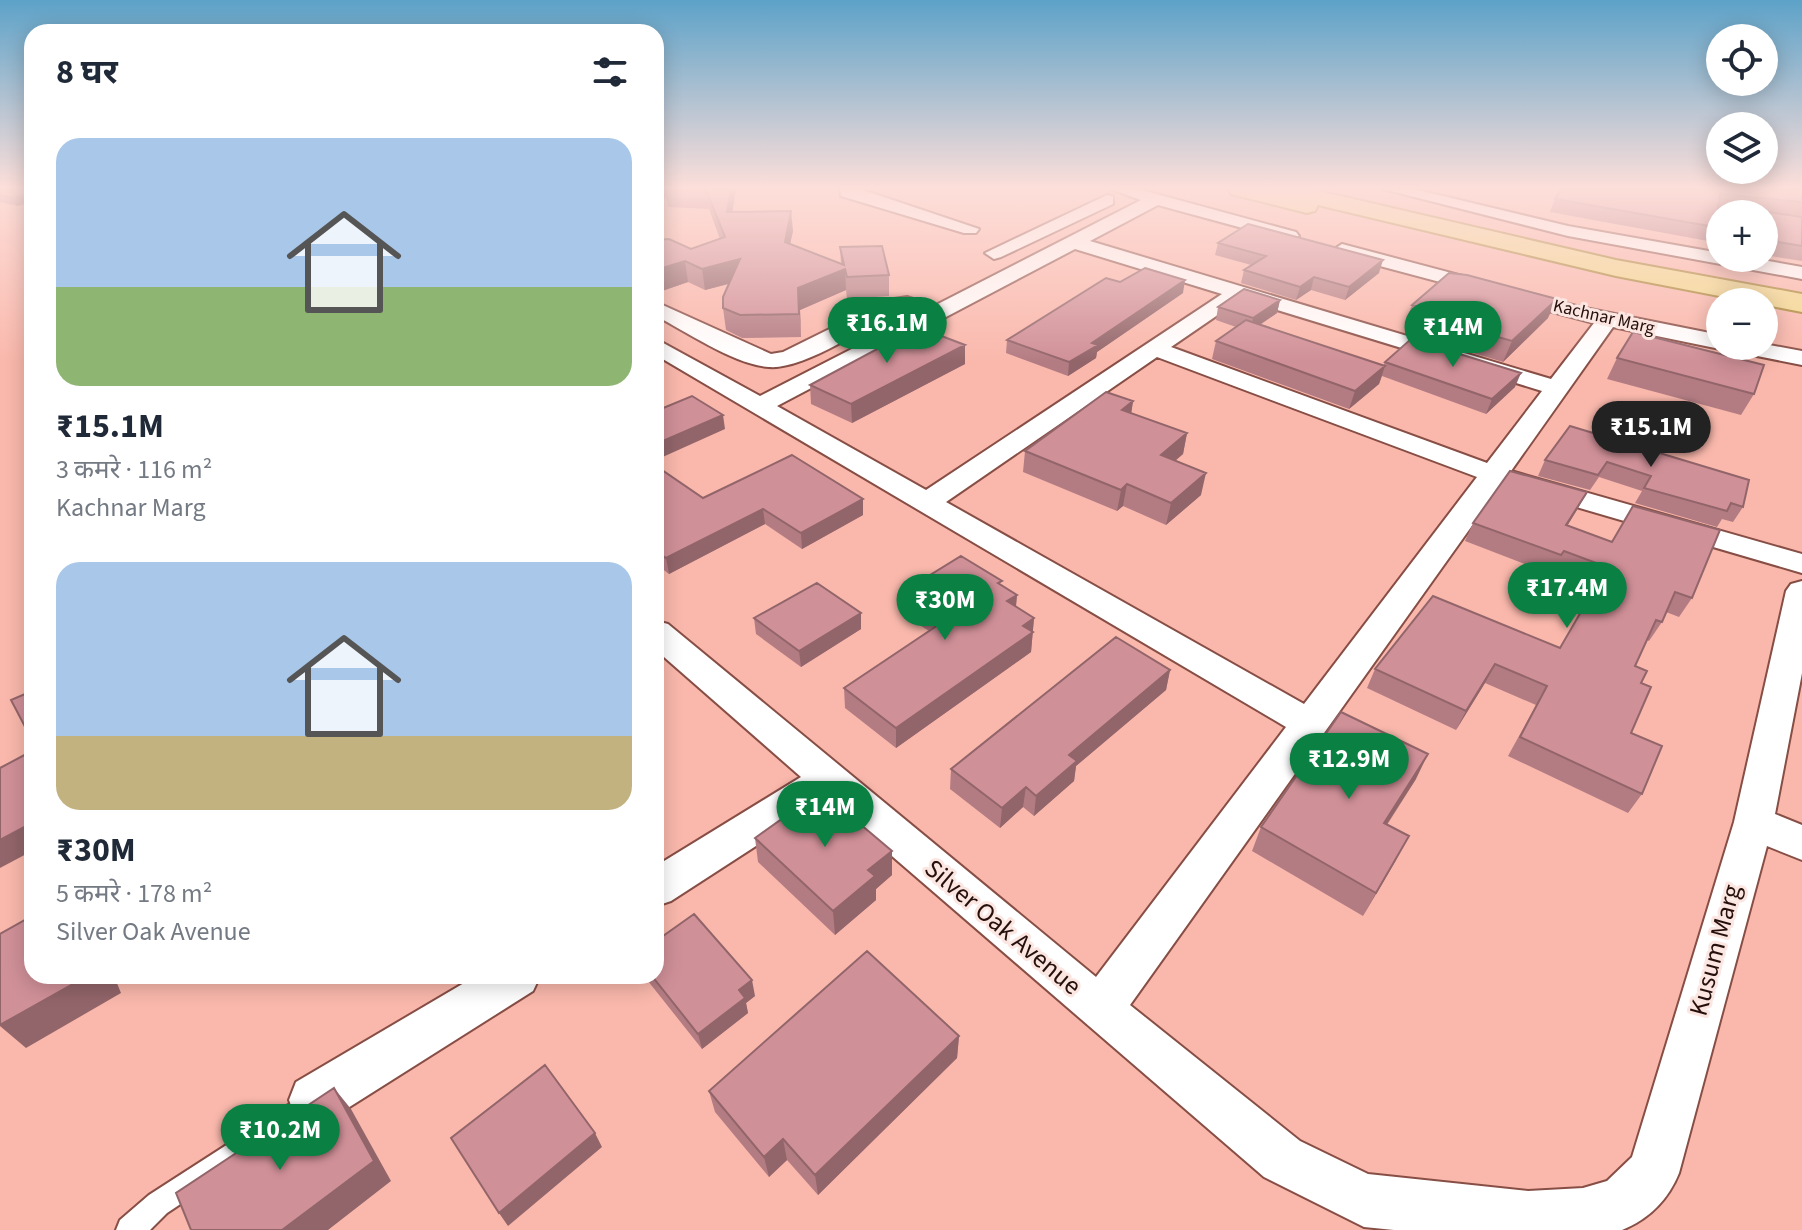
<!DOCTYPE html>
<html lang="hi">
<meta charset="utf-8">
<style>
body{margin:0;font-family:"Source Sans 3","Noto Sans Devanagari",sans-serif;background:#f2f2f3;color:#1f2937;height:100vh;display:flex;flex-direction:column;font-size:30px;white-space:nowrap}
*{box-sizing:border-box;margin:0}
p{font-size:26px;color:#747a83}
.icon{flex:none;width:44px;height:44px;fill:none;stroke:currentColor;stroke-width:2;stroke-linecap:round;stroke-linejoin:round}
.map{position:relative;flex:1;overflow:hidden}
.sheet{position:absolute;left:24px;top:24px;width:640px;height:960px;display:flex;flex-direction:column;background:#fff;border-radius:24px;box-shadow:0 4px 20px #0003}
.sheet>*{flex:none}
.controls{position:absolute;left:1706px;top:24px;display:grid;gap:16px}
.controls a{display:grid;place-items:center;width:72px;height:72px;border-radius:50%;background:#fff;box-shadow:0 4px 20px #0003;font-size:40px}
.price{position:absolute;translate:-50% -68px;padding:0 18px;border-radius:28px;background:#0b8043;color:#fff;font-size:26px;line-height:52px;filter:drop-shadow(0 2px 4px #0008)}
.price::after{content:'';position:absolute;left:50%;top:48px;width:24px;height:18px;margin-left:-12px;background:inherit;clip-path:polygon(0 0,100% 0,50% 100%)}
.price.on{background:#222;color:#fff}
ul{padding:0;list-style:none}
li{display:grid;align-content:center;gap:16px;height:424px;padding:0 32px}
li span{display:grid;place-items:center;height:248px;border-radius:24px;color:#555}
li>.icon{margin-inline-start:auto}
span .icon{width:144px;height:144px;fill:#fffc;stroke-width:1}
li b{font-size:34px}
h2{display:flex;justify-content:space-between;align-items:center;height:96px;padding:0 32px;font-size:34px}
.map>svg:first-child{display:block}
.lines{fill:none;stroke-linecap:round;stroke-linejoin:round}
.service-casing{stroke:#874e45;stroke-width:4}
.minor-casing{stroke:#874e45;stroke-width:4}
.primary-casing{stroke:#a6832e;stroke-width:4}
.service{fill:#fff;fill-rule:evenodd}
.minor{fill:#fff;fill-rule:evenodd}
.primary{fill:#f3da8c;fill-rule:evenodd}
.wall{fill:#b37c83}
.shaded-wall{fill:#92656a}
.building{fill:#d09098;stroke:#92656a;stroke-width:2}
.labels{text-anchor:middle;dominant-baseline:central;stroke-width:6;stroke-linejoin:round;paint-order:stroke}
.far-street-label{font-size:18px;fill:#27100c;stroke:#fbe6e2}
.near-street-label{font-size:26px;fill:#27100c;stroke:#fbe6e2}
</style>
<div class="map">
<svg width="1802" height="1230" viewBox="0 0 1802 1230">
<rect width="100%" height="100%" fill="#fab8ac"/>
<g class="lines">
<defs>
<path id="service" d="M310,1091L319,1094L322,1103L319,1112L167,1213L150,1230H116L120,1220L149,1195Z"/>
<path id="minor" d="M840,189H860L979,229L976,233H964L841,196Z
M1110,189H1138L1296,232L1299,236L1290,241L1158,205L1090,241L1551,379L1594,323L1335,254L1333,250L1342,244L1580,307L1720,335V346H1728L1720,349L1613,327L1511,471L1802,554V573L1501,485L1130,1005L1300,1141L1368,1174L1528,1191L1583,1188L1607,1181L1632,1157L1734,822L1786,591L1791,584L1802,581V673L1775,814L1802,825V860L1767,846L1679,1173C1668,1200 1649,1219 1622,1230H1394L1364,1227L1264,1177L827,800L671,901L656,906V866L801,777L656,650V621L668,624L1096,977L1286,727L656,355V339L760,396L918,315L900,310C868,326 803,370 769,367C735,365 687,332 656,316V302L771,354L783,352L888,300L907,297L934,306L1141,200ZM1075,249L1222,294L926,490L777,406ZM1241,299L1542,391L1487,463L1171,347ZM1157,357L1477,477L1304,704L946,502Z
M1383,189H1414L1568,226L1720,253V258H1751L1802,267V279L1568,236Z
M1585,189H1625L1742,209L1751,214L1720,216L1593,194Z
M1107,195L1113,196V204L1001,257L994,259L985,253Z
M1764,344L1802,351V365L1732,351L1729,346Z
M476,976H540L533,991L332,1118L314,1125L296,1118L289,1100L296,1082Z"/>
<path id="primary" d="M1228,189H1310L1616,260L1802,294V312L1616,276L1318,205L1315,211L1307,213L1231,194Z"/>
</defs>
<!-- service casing -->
<use href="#service" class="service-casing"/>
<!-- minor casing -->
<use href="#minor" class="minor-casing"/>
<!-- primary casing -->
<use href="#primary" class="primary-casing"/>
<!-- service -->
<use href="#service" class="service"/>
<!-- minor -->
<use href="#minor" class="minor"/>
<!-- primary -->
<use href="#primary" class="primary"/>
</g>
<!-- wall -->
<path class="wall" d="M0,189H32V202L17,206L0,202Z
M656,189H736L732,212L793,231L790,244L841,264L840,247L889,275V296L847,299L846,290L800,310L801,337L742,338L726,330L723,308L729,284L705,290L688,282L662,291H656V240L691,249L720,239L709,209L668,207L666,194L656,223Z
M1802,189V216L1786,214L1802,217V261L1770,256L1764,233V221L1769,213L1718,208L1715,227L1708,241L1550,212L1555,199Z
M1218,243L1379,273L1345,300L1311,290L1296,300L1241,283L1244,270L1251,265L1215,255Z
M1120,282L1183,293L1097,352L1096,358L1068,376L1006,353L1007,340Z
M1280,300L1277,313L1260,325L1383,366L1385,362L1515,387L1486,414L1382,376L1379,384L1349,409L1212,359L1216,341L1236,327L1216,320L1218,307Z
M1412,305L1548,318L1503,362L1423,338L1426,330L1405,324Z
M965,345V364L852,423L811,404L810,385Z
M1617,358L1754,394L1741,415L1607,379Z
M1133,401L1131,413L1187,433L1183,454L1175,461L1201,495L1166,525L1123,506L1117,511L1023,472L1025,451Z
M1570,426L1743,507L1733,522L1722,519L1717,527L1635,503L1642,491L1599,477L1590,490L1538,476L1545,460Z
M656,466L703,498L863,499V515L802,549L765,524L669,574L656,564Z
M1587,492L1567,526L1692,598L1679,617L1666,612L1662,622L1649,641L1647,640L1635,666L1641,683L1631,733L1642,794L1628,813L1508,756L1536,705L1485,683L1456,730L1367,688L1375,669L1560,648L1596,585L1554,569L1551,574L1465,541L1473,523Z
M1002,586L1017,595L1016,607L1034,618L1031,652L896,748L845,708L844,688L929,631L901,613V593Z
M754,618L861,629L801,667L756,634Z
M1170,670L1166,690L1076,766L1074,781L1034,816L1023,807L1000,828L950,789L951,769Z
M1416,779L1387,825L1396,860L1363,916L1252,851L1261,827Z
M755,838L892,875L876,889V900L835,935L758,862Z
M644,976H656L755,996L746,1003L748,1013L702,1049Z
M959,1036L957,1058L818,1195L787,1160L769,1177L715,1112L709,1091Z"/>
<!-- shaded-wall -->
<path class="shaded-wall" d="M659,189H665L666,194L656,223V198Z
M731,189H736L729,232L727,212Z
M32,193V202L17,206L12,198Z
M791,211L793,231L786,262L785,242Z
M740,259L742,280L705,290L702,269Z
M1383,260L1379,273L1345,300L1349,287Z
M685,261L688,282L662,291L659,270Z
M845,269L846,290L800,310L801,337L798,288Z
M1314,277L1311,290L1296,300L1300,287Z
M1185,280L1183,293L1097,352L1096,358L1068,376L1069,362L1092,343Z
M1557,299L1548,318L1503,362L1512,341Z
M1280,300L1277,313L1250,331L1253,318Z
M965,345V364L852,423L851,404Z
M1385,366L1379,384L1349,409L1355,391Z
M1521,373L1515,387L1486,414L1492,399Z
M1133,401L1130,422L1122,410Z
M723,415L725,429L656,460V444Z
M1187,433L1183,454L1157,476L1161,455Z
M1206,473L1201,495L1166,525L1171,503Z
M1127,484L1123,506L1117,511L1121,490Z
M1587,492L1577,510L1556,544L1566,525Z
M863,499V515L802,549L801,533Z
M763,509L765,524L669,574L666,558Z
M1017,595L1015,614L1007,601Z
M861,613V629L801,667L799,651Z
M1034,618L1031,652L896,748V728Z
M1495,664L1485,683L1456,730L1466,711Z
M1170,670L1166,690L1076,766L1074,781L1034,816L1036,796L1069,755Z
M1428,754L1416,779L1372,847L1384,823Z
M1026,787L1023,807L1000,828L1002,808Z
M32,823V851L0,868V840Z
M1409,836L1396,860L1363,916L1376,893Z
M892,851V875L876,889V900L835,935L833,911L868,870Z
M87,976H114L121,993L26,1048L0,1026V1025Z
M752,980L755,996L746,1003L748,1013L702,1049L698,1034L739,990Z
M959,1036L957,1058L818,1195L815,1175Z
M334,1088L351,1109L391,1181L328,1230H282Z
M595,1133L602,1147L508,1226L499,1213Z
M783,1139L787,1160L769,1177L764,1157Z"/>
<!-- building -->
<path class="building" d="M0,189H32V193L12,198L0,195Z
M703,189H731L727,212L791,211L785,242L844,265L840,247L882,246L889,275L847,277L845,269L798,288L799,314L740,315L723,308V297L740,259L702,269L685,261L656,270V240L669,239L691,249L725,237L706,190Z
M1561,189H1802V202L1720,194L1715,227L1555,199Z
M1769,212L1802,217V246L1778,242Z
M1248,224L1383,260L1349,287L1314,277L1300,287L1244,270L1266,256L1218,243Z
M1145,268L1185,280L1092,343L1098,345L1069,362L1007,340L1106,278L1120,282Z
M1449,273L1467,275L1557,299L1512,341L1431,318L1437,312L1412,305Z
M1244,289L1280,300L1253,318L1218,307Z
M1246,320L1385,366L1355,391L1216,341Z
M918,327L965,345L851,404L810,385Z
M1633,332L1764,365L1754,394L1617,358Z
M1411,339L1521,373L1492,399L1385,362Z
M1106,392L1133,401L1122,410L1187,433L1161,455L1206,473L1171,503L1127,484L1121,490L1025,451Z
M692,396L723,415L656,444V411Z
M1570,426L1749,480L1743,507L1731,503L1727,511L1644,488L1651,476L1607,462L1598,475L1545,460Z
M792,455L863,499L801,533L763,509L666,558L656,551V466L703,498Z
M1510,471L1587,492L1566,525L1612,542L1633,506L1720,530L1692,598L1675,592L1662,622L1656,620L1635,666L1647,671L1641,683L1651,687L1631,733L1662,746L1642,794L1520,737L1547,686L1495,664L1466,711L1375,669L1433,596L1560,648L1607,567L1564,551L1561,555L1473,523Z
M961,556L1002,581L998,583L1017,595L1007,601L1034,618L1023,626L1033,632L896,728L844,688L944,621L901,593Z
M817,583L861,613L799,651L754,618Z
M1116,637L1170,670L1069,755L1077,761L1036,796L1026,787L1002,808L951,769Z
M32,691V740L11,700Z
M1341,712L1428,754L1384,823L1409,836L1376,893L1261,827Z
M32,751V823L0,840V768Z
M821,791L892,851L868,870L875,876L833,911L755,838Z
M694,914L752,980L739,990L745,998L698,1034L652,976H656V941Z
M32,916V976H87L0,1025V934Z
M867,951L959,1036L815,1175L783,1139L764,1157L709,1091Z
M545,1065L595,1133L499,1213L451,1138Z
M334,1088L374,1161L282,1230H191L176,1193Z"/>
<!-- sky -->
<linearGradient id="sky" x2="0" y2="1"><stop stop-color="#5da2c8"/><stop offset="0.52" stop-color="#fddfda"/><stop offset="1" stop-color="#fddfda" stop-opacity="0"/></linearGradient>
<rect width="1802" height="362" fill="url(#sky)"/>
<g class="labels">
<!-- far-street labels -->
<g class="far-street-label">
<text transform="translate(1604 317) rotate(13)">Kachnar Marg</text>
</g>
<!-- near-street labels -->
<g class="near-street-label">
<text transform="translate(1003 927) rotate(40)">Silver Oak Avenue</text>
<text transform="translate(1715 950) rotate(-75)">Kusum Marg</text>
</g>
</g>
</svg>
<div class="controls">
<a><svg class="icon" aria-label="locate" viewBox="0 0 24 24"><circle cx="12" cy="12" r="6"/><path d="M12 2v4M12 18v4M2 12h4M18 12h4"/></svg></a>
<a><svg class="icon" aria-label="layers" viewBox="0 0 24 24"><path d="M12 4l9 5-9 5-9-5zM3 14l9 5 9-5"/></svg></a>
<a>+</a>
<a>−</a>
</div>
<b class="price" style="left:887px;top:365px">₹16.1M</b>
<b class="price" style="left:1453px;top:369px">₹14M</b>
<b class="price on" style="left:1651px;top:469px">₹15.1M</b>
<b class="price" style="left:1567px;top:630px">₹17.4M</b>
<b class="price" style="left:945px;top:642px">₹30M</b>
<b class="price" style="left:1349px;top:801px">₹12.9M</b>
<b class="price" style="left:825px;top:849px">₹14M</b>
<b class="price" style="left:280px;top:1172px">₹10.2M</b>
<section class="sheet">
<h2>8 घर<svg class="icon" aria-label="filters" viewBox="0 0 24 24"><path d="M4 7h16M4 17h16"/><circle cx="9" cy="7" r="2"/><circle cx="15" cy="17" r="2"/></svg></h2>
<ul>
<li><span style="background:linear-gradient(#a9c7e8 60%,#8fb573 0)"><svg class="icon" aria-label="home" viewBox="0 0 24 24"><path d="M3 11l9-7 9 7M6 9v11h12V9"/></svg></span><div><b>₹15.1M</b><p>3 कमरे · 116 m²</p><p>Kachnar Marg</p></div></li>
<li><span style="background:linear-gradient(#a9c7e8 70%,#c2b280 0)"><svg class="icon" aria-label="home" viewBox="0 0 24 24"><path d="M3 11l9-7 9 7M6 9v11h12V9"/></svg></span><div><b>₹30M</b><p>5 कमरे · 178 m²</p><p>Silver Oak Avenue</p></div></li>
</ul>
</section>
</div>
